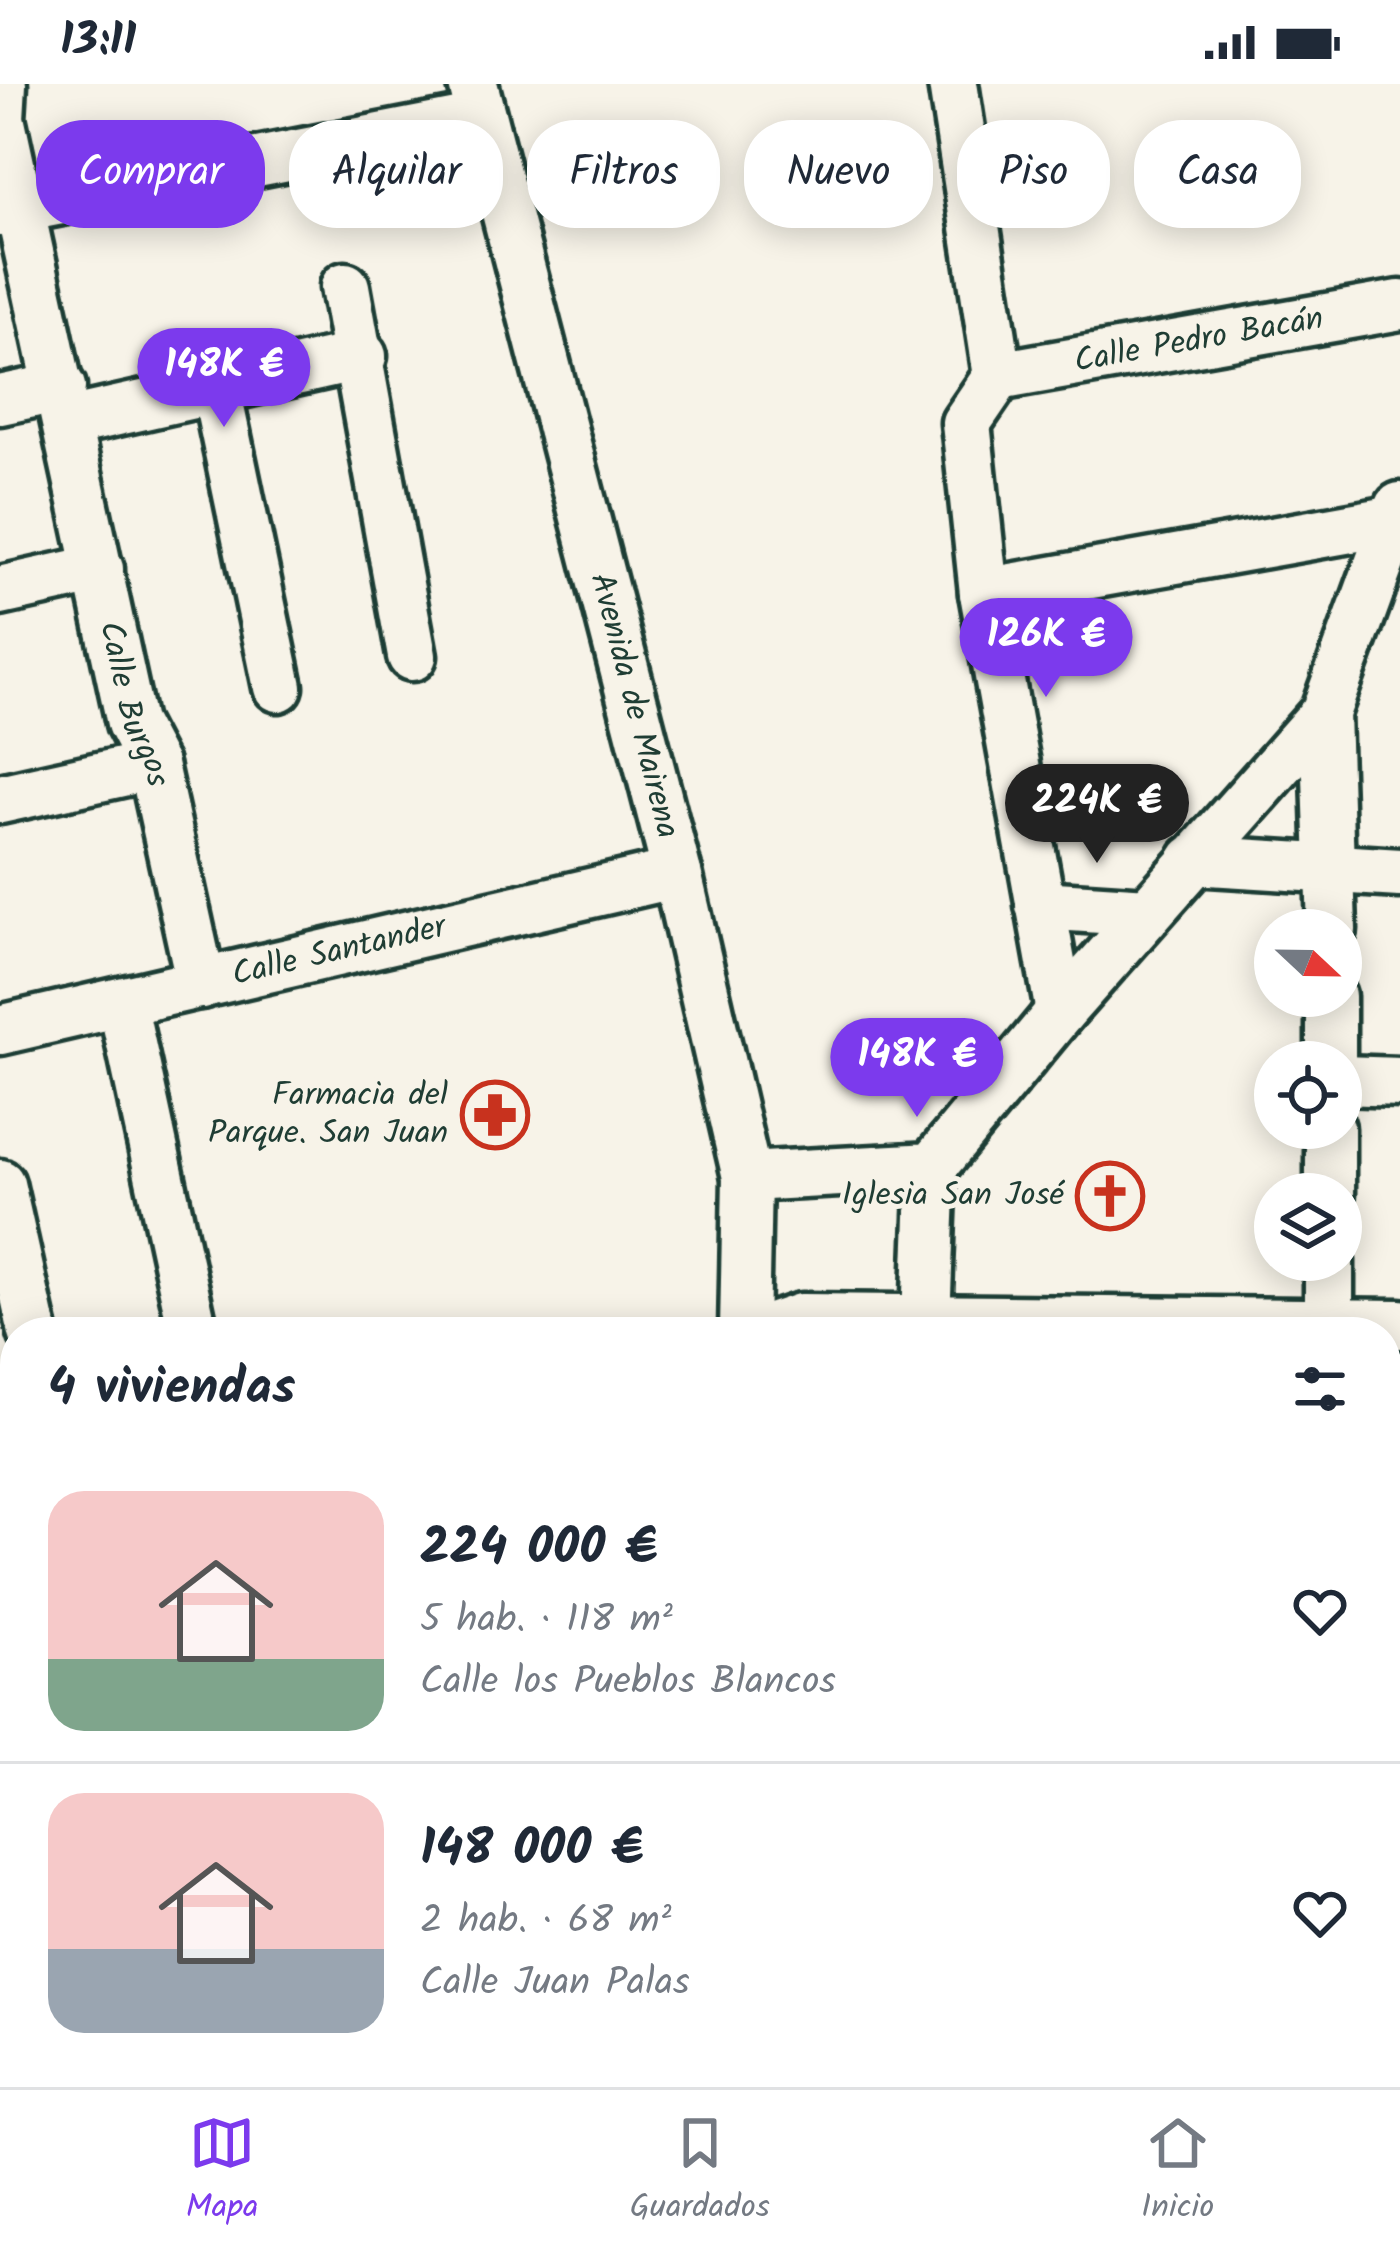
<!DOCTYPE html>
<html lang="es">
<meta charset="utf-8">
<style>
body{margin:0;font-family:Kalam,sans-serif;background:#f2f2f3;color:#1f2937;height:100vh;display:flex;flex-direction:column;font-size:45px;white-space:nowrap}
*{box-sizing:border-box;margin:0}
p{font-size:39px;color:#747a83}
.icon{flex:none;width:66px;height:66px;fill:none;stroke:currentColor;stroke-width:2;stroke-linecap:round;stroke-linejoin:round}
.map{position:relative;flex:1;overflow:hidden}
.details{position:absolute;left:0px;top:1233px;width:1401px;height:771px;display:flex;flex-direction:column;background:#fff;border-radius:48px 48px 0 0;box-shadow:0 6px 30px #0003}
.details>*{flex:none}
.guide{position:absolute;left:36px;top:36px;width:1329px;height:108px;display:flex;gap:24px}
.needle{width:78px;rotate:112deg}
.tools{position:absolute;left:1254px;top:825px;display:grid;gap:24px}
.tools a{display:grid;place-items:center;width:108px;height:108px;border-radius:50%;background:#fff;box-shadow:0 6px 30px #0003;font-size:60px}
.price{position:absolute;translate:-50% -102px;padding:0 27px;border-radius:42px;background:#7c3aed;color:#fff;font-size:39px;line-height:78px;filter:drop-shadow(0 3px 6px #0008)}
.price::after{content:'';position:absolute;left:50%;top:72px;width:36px;height:27px;margin-left:-18px;background:inherit;clip-path:polygon(0 0,100% 0,50% 100%)}
.price.active{background:#222;color:#fff}
ul{padding:0;list-style:none}
li{display:flex;align-items:center;gap:36px;height:300px;padding:0 48px}
li+li{border-top:3px solid #e0e1e3}
li span{display:grid;place-items:center;flex:none;width:336px;height:240px;border-radius:36px;color:#555}
li>.icon{margin-inline-start:auto}
span .icon{width:144px;height:144px;fill:#fffc;stroke-width:1}
li b{font-size:51px}
h2{display:flex;justify-content:space-between;align-items:center;height:144px;padding:0 48px;font-size:51px}
.chip{padding:0 42px;border-radius:48px;background:#fff;box-shadow:0 6px 30px #0003;font-size:42px;line-height:108px}
.chip.active{background:#7c3aed;color:#fff}
.status{display:flex;justify-content:space-between;align-items:center;height:84px;padding:0 60px;background:#fff;direction:ltr}
.status svg{height:33px;fill:currentColor}
.tab-bar{display:flex;justify-content:space-around;align-items:center;height:168px;border-top:3px solid #e0e1e3;background:#fff;font-size:33px;color:#747a83}
.tab-bar a{display:grid;justify-items:center;gap:6px}
.tab-bar .active{color:#7c3aed}
.map>svg:first-child{display:block}
.lines{fill:none;stroke-linecap:round;stroke-linejoin:round}
.minor-casing{stroke:#1f3d34;stroke-width:57}
.minor{stroke:#f7f3e8;stroke-width:48}
.labels{text-anchor:middle;dominant-baseline:central;stroke-width:10;stroke-linejoin:round;paint-order:stroke}
.street-label{font-size:33px;fill:#1f3d34;stroke:#f7f3e8}
.poi-label{font-size:33px;fill:#1f3d34;stroke:#f7f3e8;text-anchor:end}
</style>
<div class="status"><b>13:11</b><svg viewBox="0 0 49 12"><path d="M0 12V9h3v3zM5 12V6h3v6zM10 12V3h3v9zM15 12V0h3v12zM26 1h20v11H26zM47 4h2v5h-2z"/></svg></div>
<div class="map">
<svg width="1400" height="2003" viewBox="0 0 1400 2003">
<rect width="100%" height="100%" fill="#f7f3e8"/>
<filter id="ink" filterUnits="userSpaceOnUse"><feTurbulence type="fractalNoise" baseFrequency=".00833" numOctaves="2"/><feDisplacementMap in="SourceGraphic" scale="24" xChannelSelector="R" yChannelSelector="G"/><feConvolveMatrix kernelMatrix="1 2 1 2 8 2 1 2 1" color-interpolation-filters="sRGB"/></filter>
<g filter="url(#ink)">
<g class="lines">
<defs>
<g id="minor">
<path id="s1" d="M2,0L0,34L131,639L153,681L201,900"/>
<path id="s2" d="M473,0L677,789L747,1093L744,1248"/>
<path d="M953,0L998,292L966,339L984,509L1060,928"/>
<path d="M0,128L478,35"/>
<path d="M345,203L412,572"/>
<path id="s3" d="M998,292L1400,221"/>
<path d="M216,305L278,603"/>
<path d="M0,316L61,303"/>
<path d="M68,338L362,272"/>
<path d="M0,507L99,485"/>
<path d="M984,509L1396,436"/>
<path d="M1325,629L1332,846"/>
<path d="M0,715L153,681"/>
<path d="M1193,776L1400,789"/>
<path d="M1040,821L1148,828"/>
<path d="M122,918L193,1248"/>
<path id="s4" d="M0,946L677,789"/>
<path d="M1331,978V912"/>
<path d="M1341,996L1400,998"/>
<path d="M747,1093L932,1083L1060,928L1325,629L1400,423"/>
<path d="M0,1100L33,1248"/>
<path d="M1330,1110V1044"/>
<path d="M926,1235L932,1083"/>
<path d="M760,1248L801,1234L1400,1240"/>
<path d="M1329,1248V1176"/>
<path d="M0,1424L15,1420"/>
<path d="M0,1596L15,1593"/>
<path d="M1386,1814L1400,1815"/>
<path d="M124,2003V1989"/>
<path d="M313,2003V1989"/>
<path d="M561,2003L562,1989"/>
<path d="M813,2003V1989"/>
<path d="M1075,2003V1989"/>
<path d="M1329,2003V1989"/>
</g>
</defs>
<!-- minor casing -->
<use href="#minor" class="minor-casing"/>
<!-- minor -->
<use href="#minor" class="minor"/>
</g>
</g>
<!-- icons -->
<defs>
<symbol id="pharmacy-ring" viewBox="-11 -11 22 22"><circle r="9.5" fill="#f7f3e8" stroke="#c8321e" stroke-width="1.5"/><path d="M-2-6h4v4h4v4h-4v4h-4v-4h-4v-4h4Z" fill="#c8321e"/></symbol>
<symbol id="church-ring" viewBox="-11 -11 22 22"><circle r="9.5" fill="#f7f3e8" stroke="#c8321e" stroke-width="1.5"/><path d="M-1.2-6h2.4v3.5h3.3v2.4h-3.3V6h-2.4V-.1h-3.3v-2.4h3.3Z" fill="#c8321e"/></symbol>
</defs>
<g fill-rule="evenodd">
<use href="#pharmacy-ring" x="457" y="993" width="76" height="76"/>
<use href="#church-ring" x="1072" y="1074" width="76" height="76"/>
</g>
<g class="labels">
<!-- street labels -->
<g class="street-label">
<text stroke="none"><textPath href="#s3" startOffset="204">Calle Pedro Bacán</textPath></text>
<text stroke="none"><textPath href="#s1" startOffset="636">Calle Burgos</textPath></text>
<text stroke="none"><textPath href="#s2" startOffset="642">Avenida de Mairena</textPath></text>
<text stroke="none"><textPath href="#s4" startOffset="348">Calle Santander</textPath></text>
</g>
<!-- poi labels -->
<g class="poi-label">
<text x="448" y="1012">Farmacia del<tspan x="448" dy="38">Parque. San Juan</tspan></text>
<text x="1064" y="1112">Iglesia San José</text>
</g>
</g>
</svg>
<div class="tools">
<a><svg class="needle" viewBox="-14 -14 28 28"><path d="M0-13l5 13h-10z" fill="#e53935"/><path d="M0 13l5-13h-10z" fill="#747a83"/></svg></a>
<a><svg class="icon" aria-label="locate" viewBox="0 0 24 24"><circle cx="12" cy="12" r="6"/><path d="M12 2v4M12 18v4M2 12h4M18 12h4"/></svg></a>
<a><svg class="icon" aria-label="layers" viewBox="0 0 24 24"><path d="M12 4l9 5-9 5-9-5zM3 14l9 5 9-5"/></svg></a>
</div>
<b class="price" style="left:224px;top:346px">148K €</b>
<b class="price" style="left:1046px;top:616px">126K €</b>
<b class="price active" style="left:1097px;top:782px">224K €</b>
<b class="price" style="left:917px;top:1036px">148K €</b>
<div class="guide">
<a class="chip active">Comprar</a>
<a class="chip">Alquilar</a>
<a class="chip">Filtros</a>
<a class="chip">Nuevo</a>
<a class="chip">Piso</a>
<a class="chip">Casa</a>
</div>
<section class="details">
<h2>4 viviendas<svg class="icon" aria-label="filters" viewBox="0 0 24 24"><path d="M4 7h16M4 17h16"/><circle cx="9" cy="7" r="2"/><circle cx="15" cy="17" r="2"/></svg></h2>
<ul>
<li><span style="background:linear-gradient(#f6c9c9 70%,#7fa58c 0)"><svg class="icon" aria-label="home" viewBox="0 0 24 24"><path d="M3 11l9-7 9 7M6 9v11h12V9"/></svg></span><div><b>224 000 €</b><p>5 hab. · 118 m²</p><p>Calle los Pueblos Blancos</p></div><svg class="icon" aria-label="heart" viewBox="0 0 24 24"><path d="M12 20l-8-8c-3-5 5-10 8-4 3-6 11-1 8 4z"/></svg></li>
<li><span style="background:linear-gradient(#f6c9c9 65%,#9aa5b1 0)"><svg class="icon" aria-label="home" viewBox="0 0 24 24"><path d="M3 11l9-7 9 7M6 9v11h12V9"/></svg></span><div><b>148 000 €</b><p>2 hab. · 68 m²</p><p>Calle Juan Palas</p></div><svg class="icon" aria-label="heart" viewBox="0 0 24 24"><path d="M12 20l-8-8c-3-5 5-10 8-4 3-6 11-1 8 4z"/></svg></li>
</ul>
</section>
</div>
<nav class="tab-bar">
<a class="active"><svg class="icon" aria-label="map" viewBox="0 0 24 24"><path d="M3 6l6-2 6 2 6-2v14l-6 2-6-2-6 2zM9 4v14M15 6v14"/></svg>Mapa</a>
<a><svg class="icon" aria-label="saved" viewBox="0 0 24 24"><path d="M7 4h10v16l-5-4-5 4z"/></svg>Guardados</a>
<a><svg class="icon" aria-label="home" viewBox="0 0 24 24"><path d="M3 11l9-7 9 7M6 9v11h12V9"/></svg>Inicio</a>
</nav>
